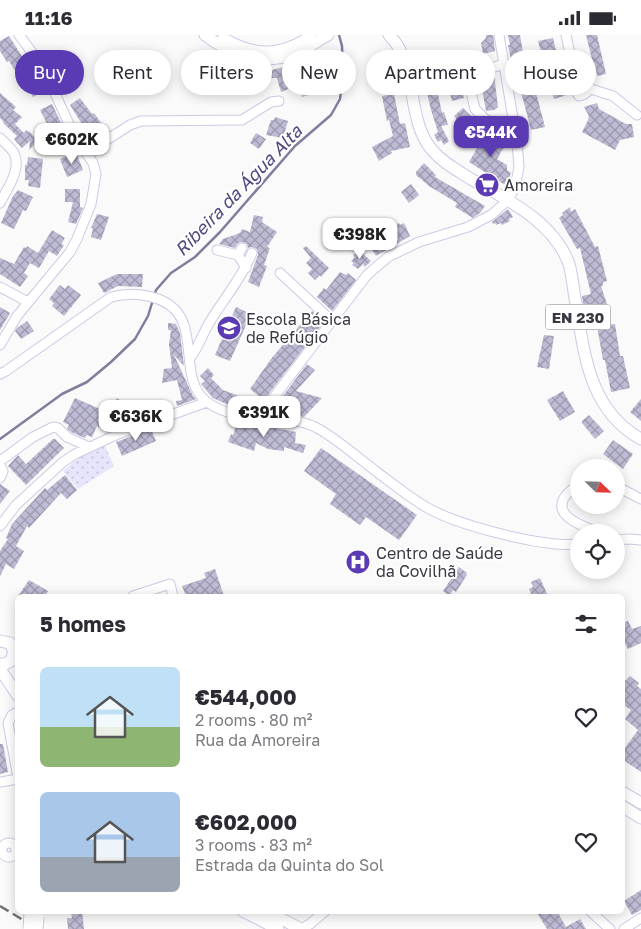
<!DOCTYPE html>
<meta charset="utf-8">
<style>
body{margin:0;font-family:"Golos Text",sans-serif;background:#f2f2f3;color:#2b2b33;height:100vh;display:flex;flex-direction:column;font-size:19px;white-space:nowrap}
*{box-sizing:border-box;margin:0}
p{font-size:16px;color:#7c7c81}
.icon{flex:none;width:28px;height:28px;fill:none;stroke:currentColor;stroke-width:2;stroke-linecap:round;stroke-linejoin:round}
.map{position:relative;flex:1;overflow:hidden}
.drawer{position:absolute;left:15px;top:559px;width:610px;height:320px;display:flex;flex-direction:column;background:#fff;border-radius:8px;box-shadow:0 2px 12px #0003}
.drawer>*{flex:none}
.top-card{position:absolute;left:15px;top:15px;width:611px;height:45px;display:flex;gap:10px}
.needle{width:32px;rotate:113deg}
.buttons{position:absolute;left:570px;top:424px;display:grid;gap:10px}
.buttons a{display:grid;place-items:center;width:55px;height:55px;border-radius:50%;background:#fff;box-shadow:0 2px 12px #0003;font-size:25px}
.price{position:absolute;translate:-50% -42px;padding:0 11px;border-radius:10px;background:#fff;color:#222;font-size:16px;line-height:32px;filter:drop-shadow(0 1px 2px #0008)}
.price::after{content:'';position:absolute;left:50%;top:30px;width:15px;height:11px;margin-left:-8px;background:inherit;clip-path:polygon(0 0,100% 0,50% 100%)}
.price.active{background:#5b3bb3;color:#fff}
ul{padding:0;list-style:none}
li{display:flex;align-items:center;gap:15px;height:125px;padding:0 25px}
li span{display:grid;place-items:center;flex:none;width:140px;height:100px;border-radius:8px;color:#555}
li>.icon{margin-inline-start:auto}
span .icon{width:60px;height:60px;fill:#fffc;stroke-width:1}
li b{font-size:21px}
h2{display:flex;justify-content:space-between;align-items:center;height:60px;padding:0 25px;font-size:21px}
.tag{padding:0 18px;border-radius:22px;background:#fff;box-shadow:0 2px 12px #0003;font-size:18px;line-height:45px}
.tag.active{background:#5b3bb3;color:#fff}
.status{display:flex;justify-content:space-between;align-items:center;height:35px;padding:0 25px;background:#fff;direction:ltr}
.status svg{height:14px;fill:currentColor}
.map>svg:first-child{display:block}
.garden{fill:url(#garden-dots)}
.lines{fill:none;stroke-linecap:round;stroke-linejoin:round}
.stream{stroke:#807d9d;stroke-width:2.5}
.building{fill:url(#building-cross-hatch)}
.minor-casing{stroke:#cccae4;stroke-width:11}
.major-casing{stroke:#cccae4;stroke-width:13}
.minor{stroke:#fff;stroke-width:9}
.major{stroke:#fff;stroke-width:11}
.rail{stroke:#707077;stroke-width:2.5;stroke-dasharray:10 5;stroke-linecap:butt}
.major-bridge-casing{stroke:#cccae4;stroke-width:13;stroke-linecap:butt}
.major-bridge{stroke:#fff;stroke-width:11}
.labels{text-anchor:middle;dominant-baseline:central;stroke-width:4;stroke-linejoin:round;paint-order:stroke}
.shield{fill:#fff;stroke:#74747b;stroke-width:1}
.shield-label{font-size:15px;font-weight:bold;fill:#393943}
.poi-label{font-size:16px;fill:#393943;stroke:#fff;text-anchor:start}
.water-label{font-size:18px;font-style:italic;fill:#514880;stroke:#fff}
</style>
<div class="status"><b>11:16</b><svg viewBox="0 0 49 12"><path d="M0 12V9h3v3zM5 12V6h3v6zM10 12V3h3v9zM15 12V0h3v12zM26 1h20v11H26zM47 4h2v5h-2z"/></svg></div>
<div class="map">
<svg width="641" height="894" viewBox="0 0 641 894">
<defs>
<pattern id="garden-dots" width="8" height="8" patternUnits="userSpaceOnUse" patternTransform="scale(1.25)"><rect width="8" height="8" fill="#e7e5fb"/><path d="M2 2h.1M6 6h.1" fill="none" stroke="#c7c5d8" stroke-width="1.8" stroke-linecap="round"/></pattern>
<pattern id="building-cross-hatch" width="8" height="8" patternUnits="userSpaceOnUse" patternTransform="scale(1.25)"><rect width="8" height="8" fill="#bebbd4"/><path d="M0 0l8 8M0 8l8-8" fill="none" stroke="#9b99ae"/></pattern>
</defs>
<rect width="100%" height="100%" fill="#fafafa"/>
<!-- garden -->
<path class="garden" d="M104,409L114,431L78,454L63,436L76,425Z"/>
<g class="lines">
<!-- stream -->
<path class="stream" d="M0,404L62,359L87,347L111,327L135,304L148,281L156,255L171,238L195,222L220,197L295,111L331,80L340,64L343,38L342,11L339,0"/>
</g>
<!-- building -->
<path class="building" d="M486,0H493L495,16L483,19L481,8L486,3Z
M508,0H520L527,40L529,39L532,50H534L545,92L531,95L519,49L516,50L508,10H510Z
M586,0H597L606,39L597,41L596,35L595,36Z
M9,1L25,26L28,24L46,55L33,62L23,44L21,45L9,26L7,27L0,16V6Z
M553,3L567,60L554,64L538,6Z
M430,22L442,78L444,77L448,90L441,91L449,106L444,110L441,105L438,107L434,100L438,97L431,75L425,49L431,48L422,25Z
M72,25L81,38L74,42L65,29Z
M284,32L287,45L308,40L309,45L325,40L329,54L302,62L299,50L281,57L277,43H269L268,36Z
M494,39L498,72L494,75L486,76L480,43Z
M459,40L464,63L452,66L446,43Z
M0,58L16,72L13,75L22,82L15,89L24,98L26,95L28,97L29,96L38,106L29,115L30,106L22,113L14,104L17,101L3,88L4,87L0,83Z
M394,59L400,89L405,88L410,112L391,116L392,118L379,126L372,112L393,101L389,85L387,86L382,61Z
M80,63L92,79L94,78L104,92L90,102L70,70Z
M597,68L599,74L626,89H632L634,102L620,105L615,115L582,97L588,85L589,81L584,72Z
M52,69L68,102L57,108L40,75Z
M463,73L474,84L473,85L477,90L469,98L454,81Z
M275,82L288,86L283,103L266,100L271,85H274Z
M256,98L266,104L259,114L250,108Z
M486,98L489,100L488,99L493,101L494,100L506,109L497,124L507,130V135L511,138L505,150L469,127Z
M76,117L83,135L67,142L60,124Z
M28,122L43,124L40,153L28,151L29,145H25V130H27Z
M424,128L436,140L435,142L485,171L480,178L473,183L455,172L457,168L429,151L416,140V137Z
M411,149L419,160L409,168L401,157Z
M65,154H80V172L83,173L76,189L68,187L73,167H65Z
M18,155L33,162L26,176L23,175L14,194L1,188L13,161Z
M570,172L571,177L575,174L595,212L598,211L607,246L603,247V251H601L607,269L604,271L606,290L615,289L620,321H623L630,353L611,357L605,325H603L596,285L586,286L582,261L591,259L580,213L577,214L559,183L563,180L562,178Z
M508,174L513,182L509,184L510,186L502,190L501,188L496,190L495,188L493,189L492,187Z
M97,179L109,182L101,205L91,202L93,193H91Z
M254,180L263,182L262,187L277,197L267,212L270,213L264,230L267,231L259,252L248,247L258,220L257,214L252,212L248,213L247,209L242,207L238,208L235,213L219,209L223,204L240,198L242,194L250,197Z
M399,188L400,190L404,188L410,201L376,221L365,203L379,194L382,198Z
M52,195L65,203L61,209L64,210L57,221L49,216L39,233L30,228L24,238L28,241L20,252L0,239V223L14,229L24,212L26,213L27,211L38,218Z
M306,211L329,233L321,242L320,240L315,245L308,238L312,234L306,228L311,223L303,213Z
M359,215L371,226L365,232L363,229L358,234L352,230L354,228L351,226L355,222L353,221Z
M340,237L346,240L348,238L356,245L332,276L317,262L324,253L326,255Z
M117,239H143L142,252L118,251L104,258L98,248Z
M60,250L65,254L68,250L81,260L64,281L52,271L54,268L49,264Z
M0,272L10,278L0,295Z
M236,272L251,279L230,326L215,320Z
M312,276L324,287L264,365L250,354L271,324L286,306L288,307L296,297L295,296Z
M27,286L34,296L21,304L15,296L17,293Z
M168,288L176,289L180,298L184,331L174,320L193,361L196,364L177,371L176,366L182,365L177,345L162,348L164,334L172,333L169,309L171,295H168Z
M544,300L554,301L549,334L537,332Z
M307,329L315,335L296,356L322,363L304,382L274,373Z
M208,333L214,340L211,343L223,355L255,367L251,375L233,372L213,363L201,349L205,346L200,341Z
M563,356L575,377L560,386L547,365Z
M75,363L109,378L117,363L132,373L122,391L107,397L97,391L92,402L87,400L85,403L71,397L67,394L69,390L63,387Z
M641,364V386L630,377Z
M589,380L604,396L595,404L582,388V386Z
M238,386L296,397L295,408L306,410L303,418L284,412V416L268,414L256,408L254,416L228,407L231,399L233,400Z
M151,394L156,406L122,421L116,407Z
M53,404H55L64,413L26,450L8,431L18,420L26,429Z
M613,405L633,419L623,434L603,419Z
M321,413L417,480L399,505L366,482L360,490L330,469L336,459L304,436Z
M65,440L77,455L67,464L61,458L29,493L27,491L16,511L24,516L14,534L6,529L0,541V516L8,504L6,503L12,489L45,453L47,455Z
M0,449L10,456L0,469Z
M459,532L467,538L466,539L467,540L456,557L453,555L449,561L443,556Z
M215,534L224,561H186L182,551L206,543L204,538Z
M540,543L548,561H532L529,554L533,552L531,547Z
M29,545L48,556L45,561H18Z
M628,586L632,594L641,591V608L628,614L622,603V588Z
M630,641L639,648L637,651L641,654V737L622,724V717L638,695L625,684L631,675L622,669V649Z
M0,709H3L8,737L0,739Z
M641,855V875L632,880L624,866Z
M71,876H82L84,894H68L67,883H72Z
M536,876H557L566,892L580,884L586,894H547Z"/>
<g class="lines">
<defs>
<path id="minor" d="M223,0V2C254,21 281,21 311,0
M566,0L576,46L574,54L579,61L583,60L587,57V48L582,45L576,46
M504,29L471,39L468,45L475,74L485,84L516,102
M588,53L613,61L637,80
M0,103C4,107 11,113 14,118C22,134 7,154 0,168
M86,118L130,90L141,86L242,85L271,67L279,66
M242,213L238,220L246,233
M217,215L238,220
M280,238L332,286
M0,252L28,267
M0,310L17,281L70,217L77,204L91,169L96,139L93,128L74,100L43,32L19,0
M190,323C199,312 203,297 211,285C225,262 242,243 252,218
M0,339L6,336L111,262C126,258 140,258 155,263C208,279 173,341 207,367C238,390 279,377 313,391C333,400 358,423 377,437C393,449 409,462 426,472C457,490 543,513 579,509
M258,383L367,240L388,222L419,207L468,192L491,180L508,165L515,152L519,132L517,107L499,0
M0,426L33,402L53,392L58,393L67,402L89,412
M0,430L3,436L0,443
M579,451C572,453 568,457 564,463C553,483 587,492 599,498
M616,451L641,464
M0,491L16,470L63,427L75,419L118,399L207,367
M616,505L630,504L641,505
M133,561L170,549L173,561
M18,677L12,680L8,688L18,743
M0,747L18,744
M2 815a7 7 0 1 1 14 0a7 7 0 1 1-14 0Z
M590,876L610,894
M301,894L310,889L325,876
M624,894L641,883"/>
<path id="major" d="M205,0C229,18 264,31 294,19C306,14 317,6 328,0
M389,0C419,29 405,83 432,115C443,128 457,135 471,144C508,165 554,187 569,229C572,239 573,252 575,263C584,316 588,375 641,404
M0,606L10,608L14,617L11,626L5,629H0
M0,634L18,661
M622,757L641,768
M622,771L641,783
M243,876L278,894
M266,876L301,894"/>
</defs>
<!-- minor casing -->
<use href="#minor" class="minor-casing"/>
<!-- major casing -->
<use href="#major" class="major-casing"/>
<!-- minor -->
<use href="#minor" class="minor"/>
<!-- major -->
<use href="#major" class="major"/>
<!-- rail -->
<path class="rail" d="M0,871L38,894"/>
<defs>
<path id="major-bridge" d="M29,894L30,877
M37,894L38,882"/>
</defs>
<!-- major-bridge casing -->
<use href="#major-bridge" class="major-bridge-casing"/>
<!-- major-bridge -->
<use href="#major-bridge" class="major-bridge"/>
</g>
<!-- icons -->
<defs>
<symbol id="supermarket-disc" viewBox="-11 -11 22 22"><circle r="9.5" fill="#5b3bb3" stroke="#fff"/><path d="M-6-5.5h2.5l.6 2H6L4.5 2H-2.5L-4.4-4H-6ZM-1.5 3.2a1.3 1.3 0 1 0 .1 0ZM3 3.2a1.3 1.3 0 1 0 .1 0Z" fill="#fff"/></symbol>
<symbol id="school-disc" viewBox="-11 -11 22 22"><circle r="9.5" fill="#5b3bb3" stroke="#fff"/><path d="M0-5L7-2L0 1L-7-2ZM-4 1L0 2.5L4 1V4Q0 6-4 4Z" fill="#fff"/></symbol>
<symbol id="hospital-disc" viewBox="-11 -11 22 22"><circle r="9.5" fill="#5b3bb3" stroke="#fff"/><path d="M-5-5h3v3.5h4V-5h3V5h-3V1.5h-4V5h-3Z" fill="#fff"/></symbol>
</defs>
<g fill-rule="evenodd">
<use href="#supermarket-disc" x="473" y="136" width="28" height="28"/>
<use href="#school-disc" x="215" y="279" width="28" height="28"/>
<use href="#hospital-disc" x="344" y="513" width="28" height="28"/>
</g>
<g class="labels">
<!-- shield labels -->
<rect class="shield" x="545.5" y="269.5" width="65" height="25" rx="4"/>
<g class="shield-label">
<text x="578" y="282">EN 230</text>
</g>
<!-- poi labels -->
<g class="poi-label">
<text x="504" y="150">Amoreira</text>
<text x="246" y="284">Escola Básica<tspan x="246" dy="18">de Refúgio</tspan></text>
<text x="376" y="518">Centro de Saúde<tspan x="376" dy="18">da Covilhã</tspan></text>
</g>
<!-- water labels -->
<g class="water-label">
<text transform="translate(238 155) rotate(-46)">Ribeira da Água Alta</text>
</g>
</g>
</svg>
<div class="buttons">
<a><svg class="needle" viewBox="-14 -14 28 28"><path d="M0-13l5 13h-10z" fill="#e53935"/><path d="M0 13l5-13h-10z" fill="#7c7c81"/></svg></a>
<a><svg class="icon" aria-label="locate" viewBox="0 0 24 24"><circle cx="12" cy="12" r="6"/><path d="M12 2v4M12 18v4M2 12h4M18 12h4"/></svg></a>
</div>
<b class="price active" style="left:491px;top:123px">€544K</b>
<b class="price" style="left:72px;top:130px">€602K</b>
<b class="price" style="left:360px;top:225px">€398K</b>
<b class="price" style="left:264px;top:403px">€391K</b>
<b class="price" style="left:136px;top:407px">€636K</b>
<div class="top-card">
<a class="tag active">Buy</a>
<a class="tag">Rent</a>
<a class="tag">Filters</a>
<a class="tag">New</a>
<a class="tag">Apartment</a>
<a class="tag">House</a>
</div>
<section class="drawer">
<h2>5 homes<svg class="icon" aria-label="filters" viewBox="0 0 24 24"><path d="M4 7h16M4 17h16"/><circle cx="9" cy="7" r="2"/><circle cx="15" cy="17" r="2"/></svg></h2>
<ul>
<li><span style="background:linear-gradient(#bfe0f5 60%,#8fb573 0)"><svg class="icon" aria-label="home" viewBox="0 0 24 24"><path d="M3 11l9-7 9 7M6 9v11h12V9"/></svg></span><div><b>€544,000</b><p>2 rooms · 80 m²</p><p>Rua da Amoreira</p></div><svg class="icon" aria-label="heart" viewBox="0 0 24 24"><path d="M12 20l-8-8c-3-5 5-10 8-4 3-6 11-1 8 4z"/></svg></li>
<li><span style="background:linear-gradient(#a9c7e8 65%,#9aa5b1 0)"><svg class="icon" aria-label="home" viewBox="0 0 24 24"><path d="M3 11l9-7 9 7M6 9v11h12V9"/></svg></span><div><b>€602,000</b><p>3 rooms · 83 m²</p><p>Estrada da Quinta do Sol</p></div><svg class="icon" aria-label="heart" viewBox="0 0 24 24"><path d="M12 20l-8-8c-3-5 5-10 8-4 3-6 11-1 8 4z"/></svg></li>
</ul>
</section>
</div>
